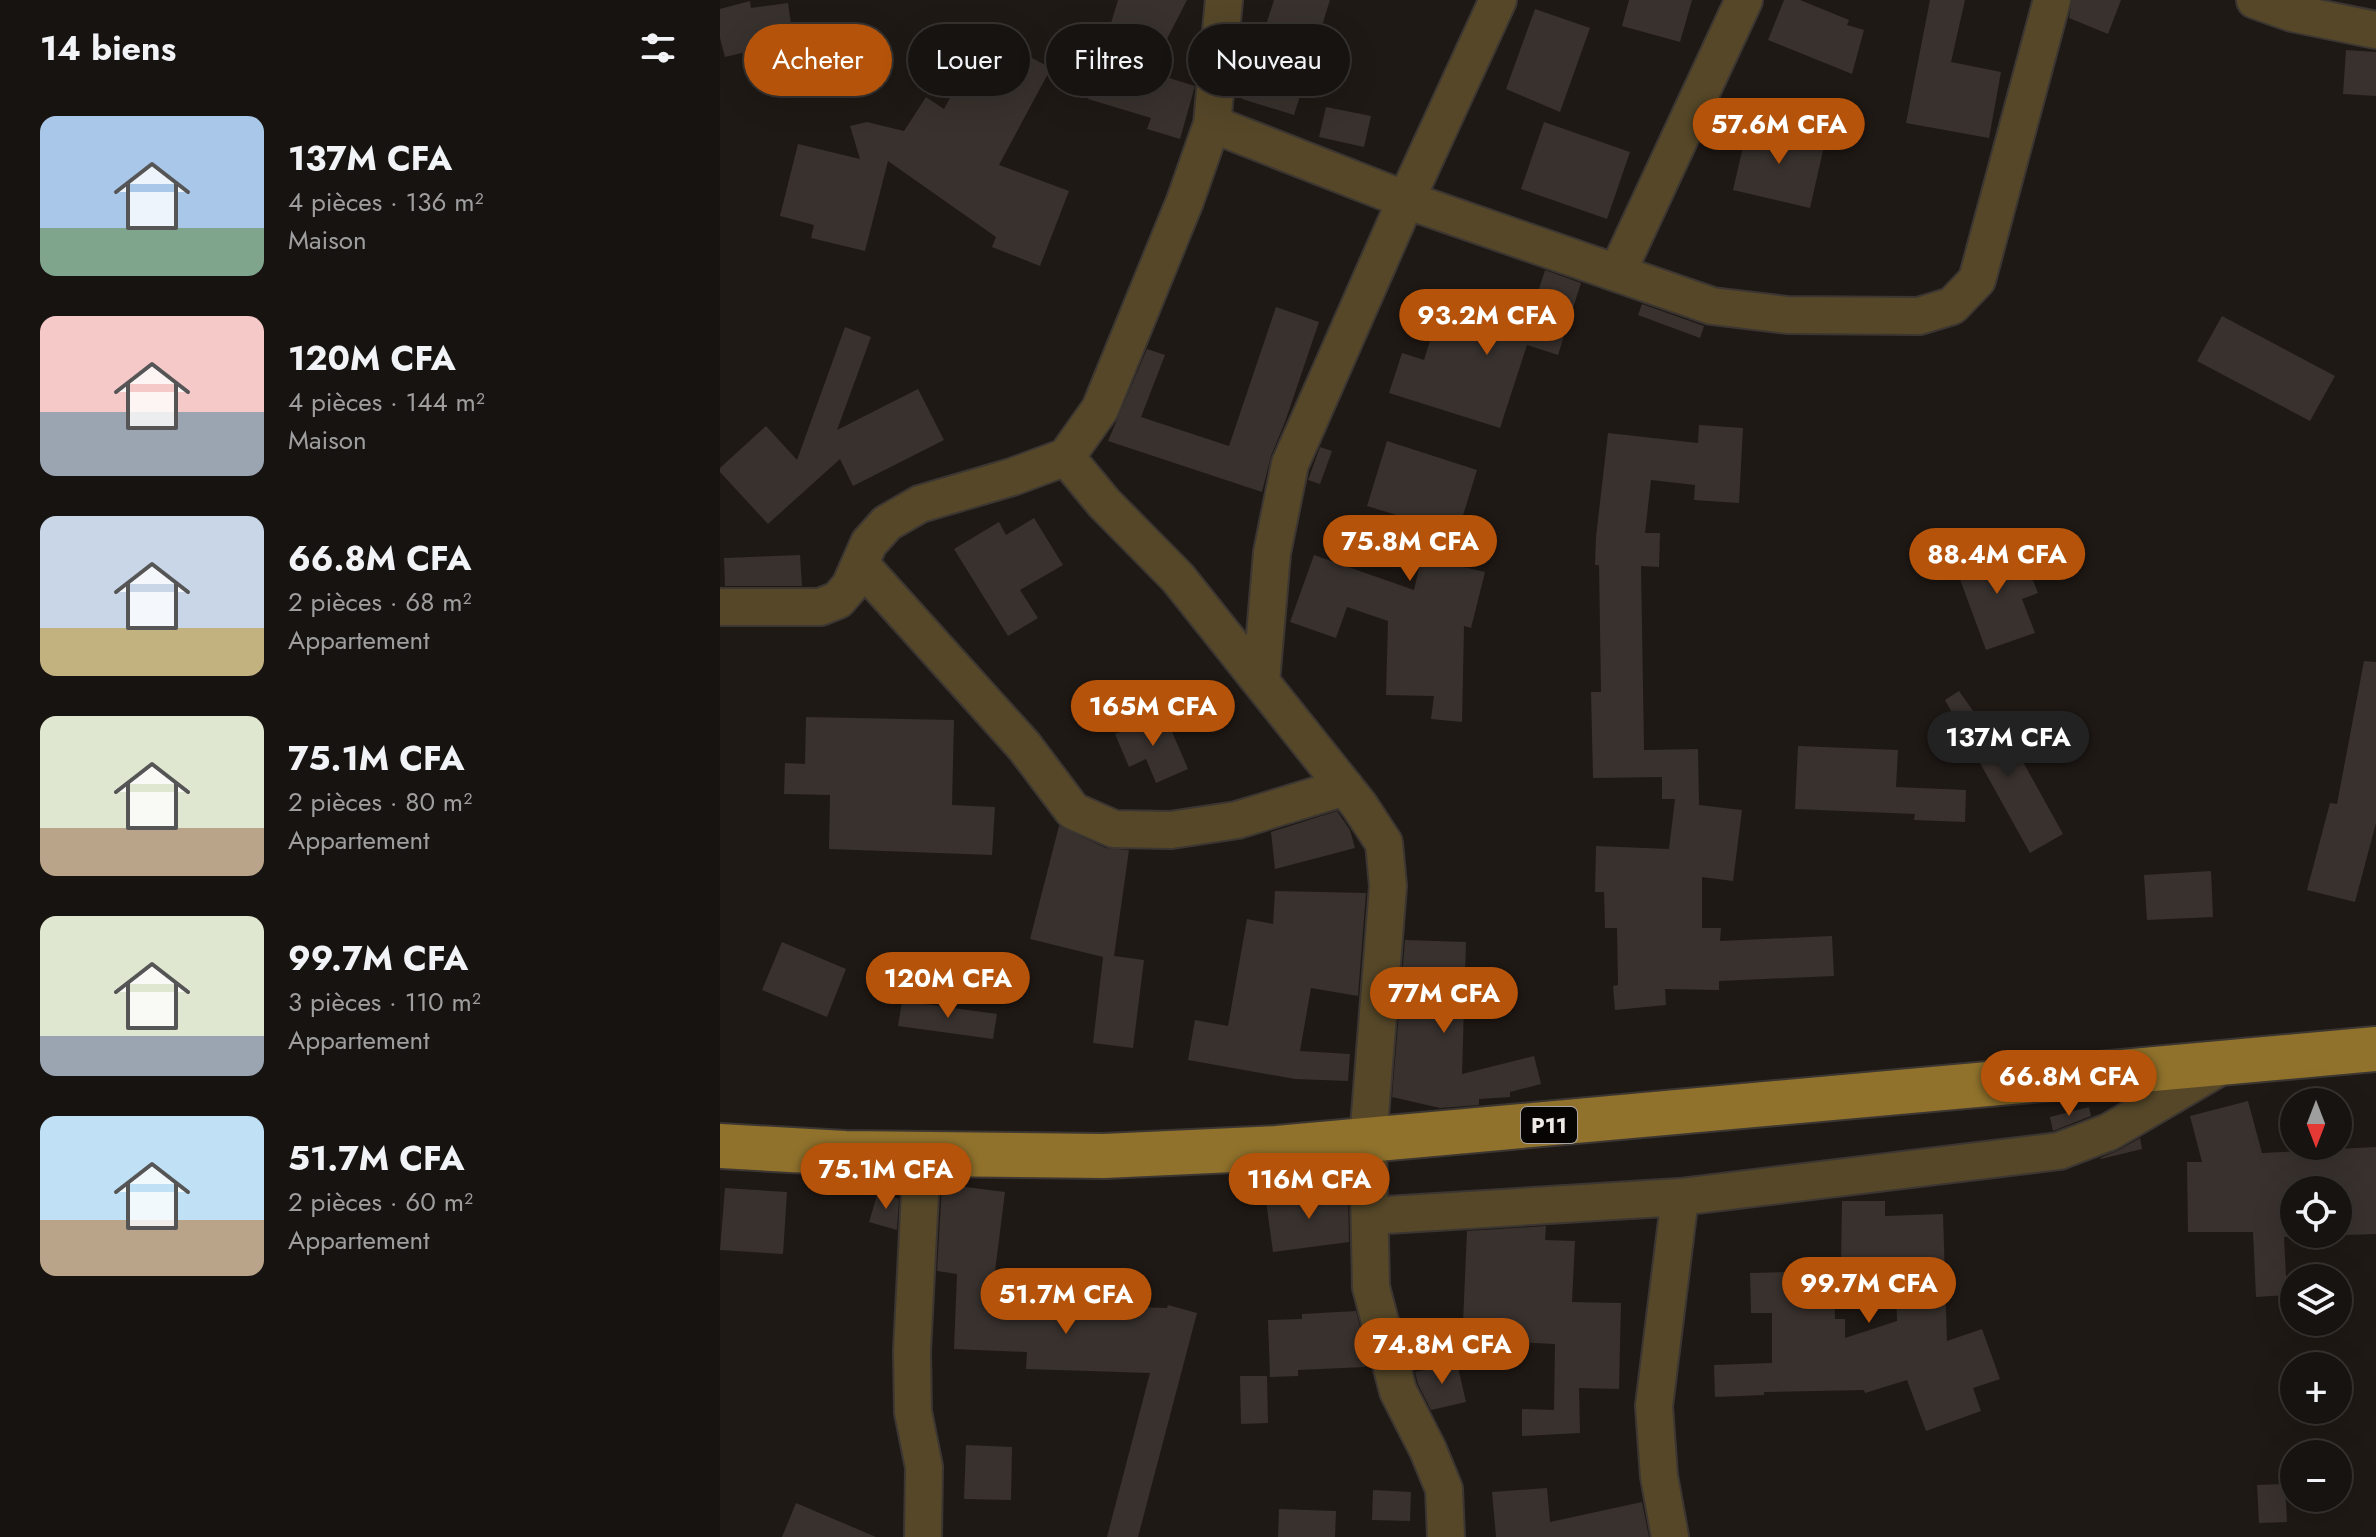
<!DOCTYPE html>
<html lang="fr">
<meta charset="utf-8">
<style>
body{margin:0;font-family:Jost,sans-serif;background:#24201e;color:#f1f3f6;height:100vh;display:flex;flex-direction:column;font-size:30px;white-space:nowrap}
*{box-sizing:border-box;margin:0}
p{font-size:26px;color:#9e9e9f}
.icon{flex:none;width:44px;height:44px;fill:none;stroke:currentColor;stroke-width:2;stroke-linecap:round;stroke-linejoin:round}
.map{position:relative;flex:1;overflow:hidden}
.sheet{display:flex;flex-direction:column;background:#171310;width:720px}
.sheet>*{flex:none}
.banner{position:absolute;left:24px;top:24px;width:760px;height:72px;display:flex;gap:16px}
.needle{width:52px;rotate:180deg}
.fabs{position:absolute;left:1560px;top:1088px;display:grid;gap:16px}
.fabs a{display:grid;place-items:center;width:72px;height:72px;border-radius:50%;background:#171310;box-shadow:0 8px 32px #0002,0 0 0 2px #363230;font-size:40px}
.price{position:absolute;translate:-50% -68px;padding:0 18px;border-radius:28px;background:#b45309;color:#fff;font-size:26px;line-height:52px;filter:drop-shadow(0 2px 4px #0008)}
.price::after{content:'';position:absolute;left:50%;top:48px;width:24px;height:18px;margin-left:-12px;background:inherit;clip-path:polygon(0 0,100% 0,50% 100%)}
.price.on{background:#222;color:#fff}
ul{padding:0;list-style:none}
li{display:flex;align-items:center;gap:24px;height:200px;padding:0 40px}
li span{display:grid;place-items:center;flex:none;width:224px;height:160px;border-radius:16px;color:#555}
li>.icon{margin-inline-start:auto}
span .icon{width:96px;height:96px;fill:#fffc;stroke-width:1}
li b{font-size:34px}
h2{display:flex;justify-content:space-between;align-items:center;height:96px;padding:0 40px;font-size:34px}
.pill{padding:0 28px;border-radius:36px;background:#171310;box-shadow:0 8px 32px #0002,0 0 0 2px #363230;font-size:28px;line-height:72px}
.pill.on{background:#b45309;color:#fff}
main{display:flex;flex:1;min-height:0}
.map>svg:first-child{display:block}
.building{fill:#38312e;fill-rule:evenodd}
.lines{fill:none;stroke-linecap:round;stroke-linejoin:round}
.minor-casing{stroke:#3c3632;stroke-width:40}
.major-casing{stroke:#3c3632;stroke-width:48}
.minor{stroke:#554728;stroke-width:36}
.major{stroke:#90722c;stroke-width:44}
.labels{text-anchor:middle;dominant-baseline:central;stroke-width:6;stroke-linejoin:round;paint-order:stroke}
.shield{fill:#070504;stroke:#a8a5a2;stroke-width:2}
.shield-label{font-size:22px;font-weight:bold;fill:#ede9e5}
</style>
<main>
<section class="sheet">
<h2>14 biens<svg class="icon" aria-label="filters" viewBox="0 0 24 24"><path d="M4 7h16M4 17h16"/><circle cx="9" cy="7" r="2"/><circle cx="15" cy="17" r="2"/></svg></h2>
<ul>
<li><span style="background:linear-gradient(#a9c7e8 70%,#7fa58c 0)"><svg class="icon" aria-label="home" viewBox="0 0 24 24"><path d="M3 11l9-7 9 7M6 9v11h12V9"/></svg></span><div><b>137M CFA</b><p>4 pièces · 136 m²</p><p>Maison</p></div></li>
<li><span style="background:linear-gradient(#f6c9c9 60%,#9aa5b1 0)"><svg class="icon" aria-label="home" viewBox="0 0 24 24"><path d="M3 11l9-7 9 7M6 9v11h12V9"/></svg></span><div><b>120M CFA</b><p>4 pièces · 144 m²</p><p>Maison</p></div></li>
<li><span style="background:linear-gradient(#c9d6e8 70%,#c2b280 0)"><svg class="icon" aria-label="home" viewBox="0 0 24 24"><path d="M3 11l9-7 9 7M6 9v11h12V9"/></svg></span><div><b>66.8M CFA</b><p>2 pièces · 68 m²</p><p>Appartement</p></div></li>
<li><span style="background:linear-gradient(#dfe7d0 70%,#b9a48a 0)"><svg class="icon" aria-label="home" viewBox="0 0 24 24"><path d="M3 11l9-7 9 7M6 9v11h12V9"/></svg></span><div><b>75.1M CFA</b><p>2 pièces · 80 m²</p><p>Appartement</p></div></li>
<li><span style="background:linear-gradient(#dfe7d0 75%,#9aa5b1 0)"><svg class="icon" aria-label="home" viewBox="0 0 24 24"><path d="M3 11l9-7 9 7M6 9v11h12V9"/></svg></span><div><b>99.7M CFA</b><p>3 pièces · 110 m²</p><p>Appartement</p></div></li>
<li><span style="background:linear-gradient(#bfe0f5 65%,#b9a48a 0)"><svg class="icon" aria-label="home" viewBox="0 0 24 24"><path d="M3 11l9-7 9 7M6 9v11h12V9"/></svg></span><div><b>51.7M CFA</b><p>2 pièces · 60 m²</p><p>Appartement</p></div></li>
</ul>
</section>
<div class="map">
<svg width="1656" height="1537" viewBox="0 0 1656 1537">
<rect width="100%" height="100%" fill="#1f1915"/>
<!-- building -->
<path class="building" d="M398,0H467L430,72L475,86L460,139L427,129L431,118L368,99Z
M554,0H610L574,115L522,99Z
M909,0H972L960,42L902,26Z
M1064,0H1080L1129,20L1127,25L1144,30L1132,74L1048,40Z
M1210,0H1245L1231,62L1281,72L1269,138L1186,123Z
M1352,0H1401L1388,34L1349,18Z
M30,1L31,8L68,3L73,38L41,43L42,48L5,57L0,38V9Z
M815,9L870,28L840,112L786,89Z
M265,33L331,68L279,165L349,191L320,266L272,247L276,237L168,161L145,251L91,238L94,225L60,216L78,144L140,159L130,126L147,122L184,131L206,97L224,109Z
M1626,50L1656,52V96L1623,94Z
M606,107L651,116L644,147L599,137Z
M824,122L910,152L887,219L801,189Z
M1028,125L1105,142L1090,208L1013,190Z
M825,270L861,283L838,355L807,345L780,428L669,393L682,353L704,360L714,328L751,340L753,315L810,317Z
M922,304L984,326L980,338L918,315Z
M556,307L599,322L565,422L551,456L542,492L388,441L427,349L445,355L421,417L509,446Z
M1502,316L1615,376L1590,421L1477,361Z
M125,327L151,337L117,430L198,389L224,440L133,486L120,459L48,524L0,472V468L46,426L77,460Z
M979,425L1023,428L1019,503L974,500L975,485L931,480L925,533H940L939,567L921,566L924,750L978,749L979,805L1022,810L1013,881L982,877V928H1001L1000,941L1112,936L1114,976L999,981V990L945,989L946,1005L895,1010L893,986L898,985L897,928H885L884,892H875L876,846L949,849L955,799H942V777L873,778L871,692H881L879,565H875L876,537L888,433L978,443Z
M667,441L757,470L736,538L745,540L739,566L765,572L751,628L744,626L742,722L711,719L714,696L666,695L668,621L627,607L616,638L570,622L594,555L694,590L709,525L647,506Z
M600,447L612,451L600,484L588,480Z
M314,518L343,565L300,590L318,618L288,636L234,549L279,522L286,535Z
M1286,544L1297,573L1308,568L1318,593L1302,599L1315,633L1266,650L1234,563Z
M80,555L82,586H5L4,558Z
M1644,661L1656,662V823L1635,902L1587,890L1610,803L1617,804Z
M1239,691L1280,749L1292,742L1343,834L1310,853L1225,700Z
M444,713L468,769L436,783L426,759L409,767L395,734Z
M86,717L234,720L232,805L275,807L272,855L109,849L110,795L64,794L65,763L85,764Z
M1078,746L1178,750L1176,787L1246,790L1245,822L1194,820L1195,814L1075,809Z
M617,811L630,830L635,848L555,869L551,832Z
M339,826L386,848L409,850L394,956L424,960L413,1048L373,1043L383,957L310,939Z
M1491,871L1493,917L1427,920L1424,875Z
M555,891L646,893L638,996L591,988L580,1051L630,1054L628,1081L575,1079L468,1060L475,1020L508,1026L527,919L553,924Z
M685,940L746,942L742,1074L814,1056L821,1084L790,1092V1097L759,1099V1105L720,1108L672,1097Z
M62,942L126,969L107,1017L42,990Z
M182,1001L277,1014L273,1039L178,1026Z
M1528,1101L1542,1153L1656,1147V1234L1564,1237L1567,1295L1536,1297L1533,1232H1468L1467,1162H1482L1470,1116ZM1574,1190H1618V1234H1574Z
M1369,1107L1371,1116L1333,1131L1330,1117Z
M1420,1138L1422,1149L1381,1159L1380,1158L1399,1150Z
M222,1184L285,1192L271,1303L447,1308L448,1305L477,1313L418,1537H387L430,1373L306,1369L307,1352L234,1349L237,1274L217,1271Z
M5,1188L67,1192L63,1254L0,1250Z
M158,1192L179,1199L177,1230L149,1222Z
M611,1192L628,1195L629,1242L553,1252L546,1201Z
M1122,1201H1165V1216L1223,1214L1227,1341L1262,1329L1280,1379L1253,1388L1261,1411L1206,1431L1187,1380L1145,1393L1144,1390L1044,1392V1395L995,1397L994,1365L1052,1363V1313H1031L1030,1273L1114,1271L1115,1319H1125V1338L1177,1321L1175,1265L1121,1264Z
M826,1226L825,1240L855,1241L852,1302L901,1303L899,1389L859,1388L860,1433L802,1436V1409L834,1410L835,1344L793,1342V1325L743,1323L747,1231Z
M636,1311L644,1342L645,1367L578,1370V1376L550,1377L548,1320L582,1319V1314Z
M737,1363L746,1402L711,1410L698,1384L695,1372Z
M520,1376H547L548,1423L521,1424Z
M246,1445L292,1447L291,1500L244,1499Z
M1565,1484L1567,1522L1539,1523L1537,1485Z
M827,1488L830,1522L922,1502L929,1537H776L772,1492Z
M653,1490L691,1492L690,1521L652,1520Z
M76,1503L156,1537H62Z
M559,1509L616,1511L615,1537H558Z"/>
<g class="lines">
<defs>
<path id="minor" d="M1535,0L1572,13L1656,30
M492,124L686,200L992,306L1067,315L1199,316L1232,306L1257,280L1332,0
M897,273L1024,0
M346,457L384,503L458,578L639,805L664,843L668,886L648,1141L651,1287L678,1391L708,1450L724,1489L726,1537
M140,564L304,746L353,811L394,829L451,830L517,820L625,787
M0,607H100L118,600L130,586L149,543L167,523L200,504L292,477L346,457L380,409L465,201L492,124L504,0
M541,682L552,553L570,464L686,200L778,0
M202,1154L192,1351L193,1412L204,1467L203,1537
M650,1216L960,1197L1339,1151L1389,1132L1505,1064
M950,1537L939,1476L934,1406L960,1197"/>
<path id="major" d="M0,1146L125,1153L384,1156L557,1148L1656,1049"/>
</defs>
<!-- minor casing -->
<use href="#minor" class="minor-casing"/>
<!-- major casing -->
<use href="#major" class="major-casing"/>
<!-- minor -->
<use href="#minor" class="minor"/>
<!-- major -->
<use href="#major" class="major"/>
</g>
<g class="labels">
<!-- shield labels -->
<rect class="shield" x="801" y="1107" width="56" height="36" rx="6"/>
<g class="shield-label">
<text x="829" y="1125">P11</text>
</g>
</g>
</svg>
<div class="fabs">
<a><svg class="needle" viewBox="-14 -14 28 28"><path d="M0-13l5 13h-10z" fill="#e53935"/><path d="M0 13l5-13h-10z" fill="#9e9e9f"/></svg></a>
<a><svg class="icon" aria-label="locate" viewBox="0 0 24 24"><circle cx="12" cy="12" r="6"/><path d="M12 2v4M12 18v4M2 12h4M18 12h4"/></svg></a>
<a><svg class="icon" aria-label="layers" viewBox="0 0 24 24"><path d="M12 4l9 5-9 5-9-5zM3 14l9 5 9-5"/></svg></a>
<a>+</a>
<a>−</a>
</div>
<b class="price" style="left:1059px;top:166px">57.6M CFA</b>
<b class="price" style="left:767px;top:357px">93.2M CFA</b>
<b class="price" style="left:690px;top:583px">75.8M CFA</b>
<b class="price" style="left:1277px;top:596px">88.4M CFA</b>
<b class="price" style="left:433px;top:748px">165M CFA</b>
<b class="price on" style="left:1288px;top:779px">137M CFA</b>
<b class="price" style="left:228px;top:1020px">120M CFA</b>
<b class="price" style="left:724px;top:1035px">77M CFA</b>
<b class="price" style="left:1349px;top:1118px">66.8M CFA</b>
<b class="price" style="left:166px;top:1211px">75.1M CFA</b>
<b class="price" style="left:589px;top:1221px">116M CFA</b>
<b class="price" style="left:1149px;top:1325px">99.7M CFA</b>
<b class="price" style="left:346px;top:1336px">51.7M CFA</b>
<b class="price" style="left:722px;top:1386px">74.8M CFA</b>
<div class="banner">
<a class="pill on">Acheter</a>
<a class="pill">Louer</a>
<a class="pill">Filtres</a>
<a class="pill">Nouveau</a>
</div>
</div>
</main>
